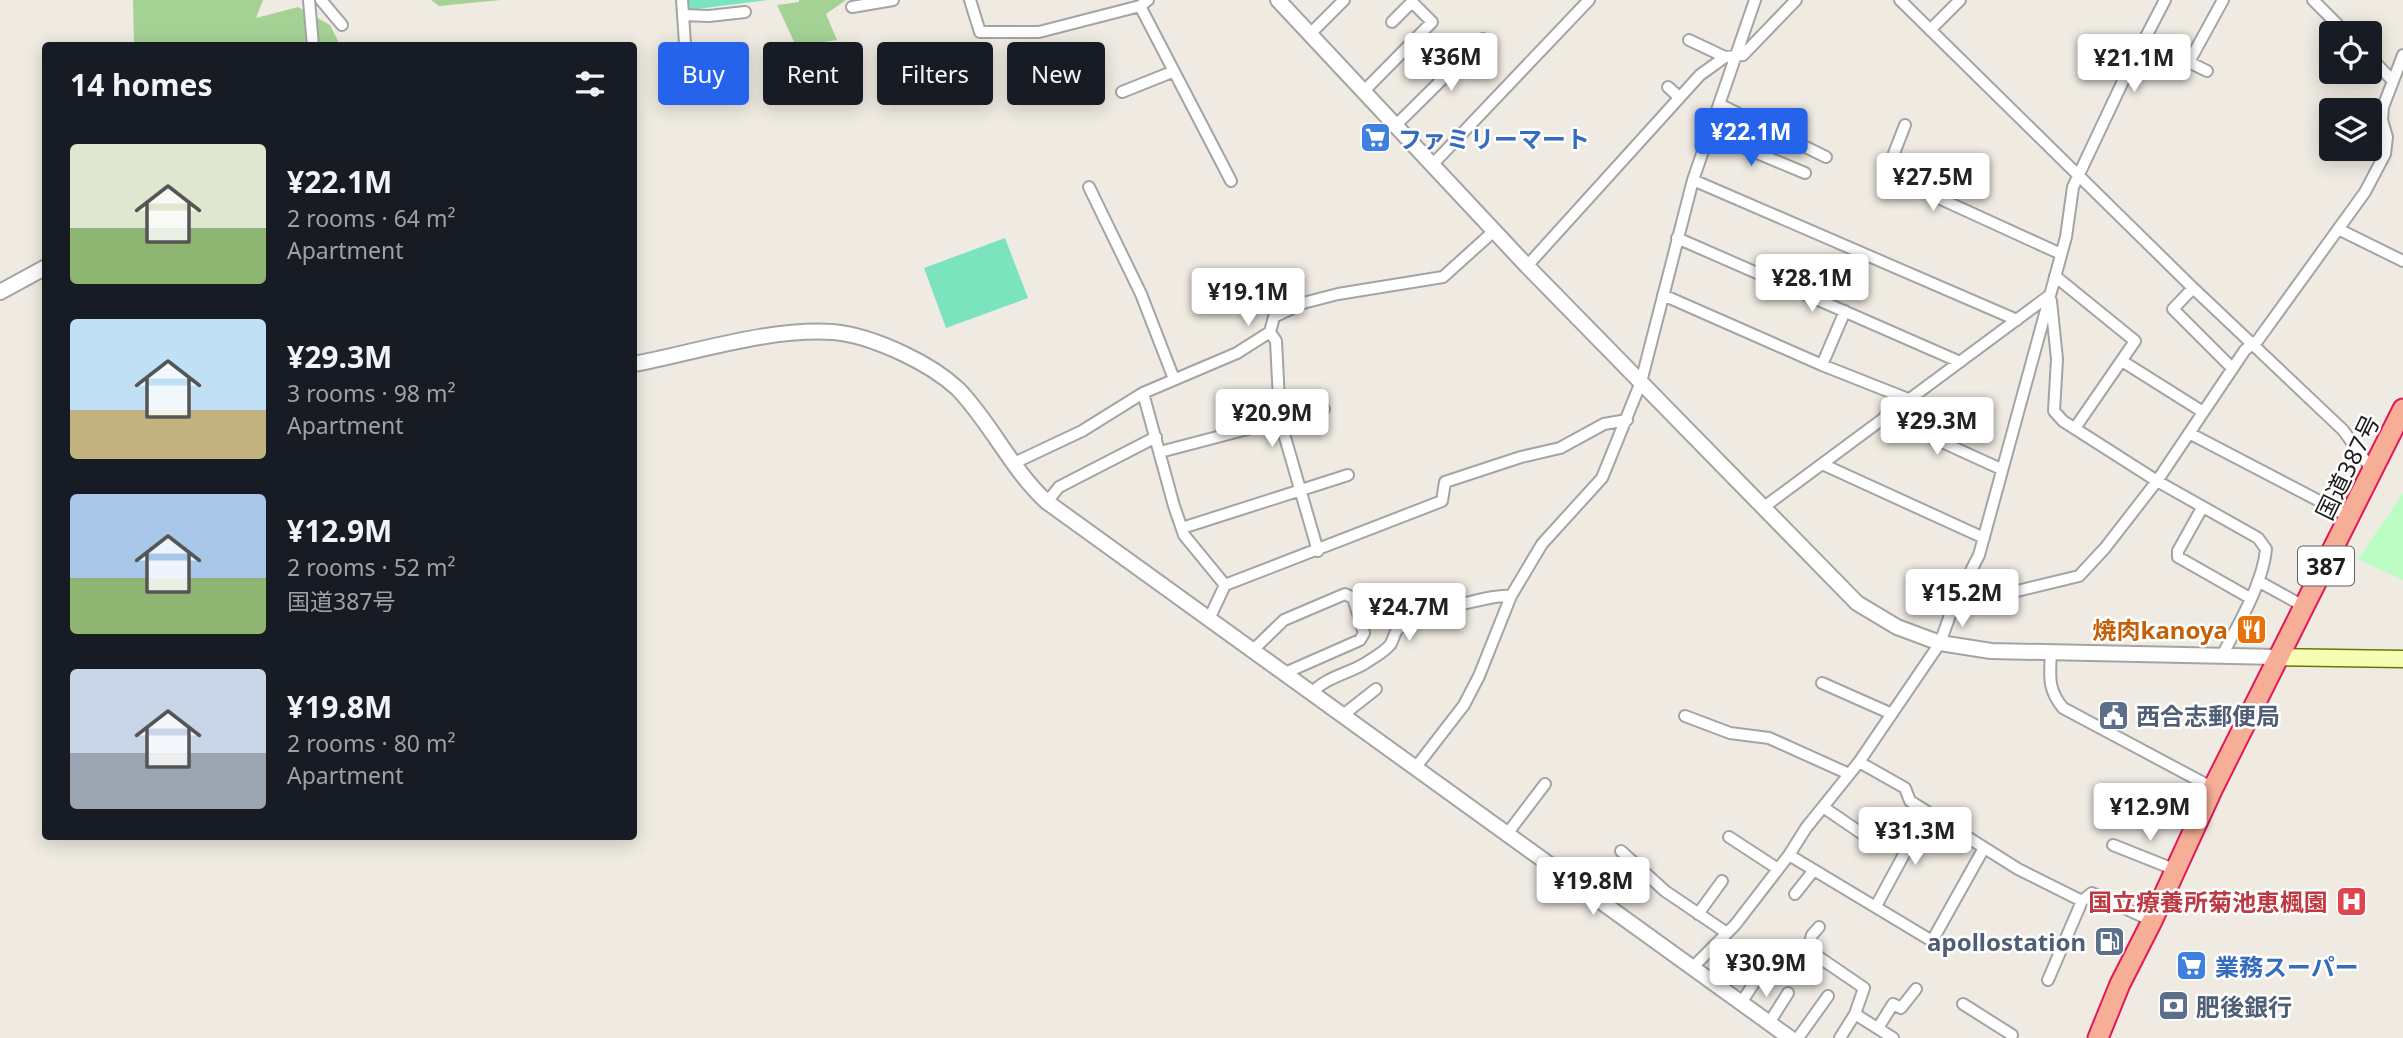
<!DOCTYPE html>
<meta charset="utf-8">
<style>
body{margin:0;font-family:"Noto Sans","Noto Sans JP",sans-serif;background:#20242c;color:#f1f3f6;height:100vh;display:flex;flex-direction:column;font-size:26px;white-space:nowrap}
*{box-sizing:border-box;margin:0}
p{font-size:23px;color:#9ea1a6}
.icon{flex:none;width:38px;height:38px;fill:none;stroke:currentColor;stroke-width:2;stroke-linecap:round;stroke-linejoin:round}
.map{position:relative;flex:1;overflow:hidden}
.side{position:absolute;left:42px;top:42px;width:595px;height:798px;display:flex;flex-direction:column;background:#171b24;border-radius:7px;box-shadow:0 4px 18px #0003}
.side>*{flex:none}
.banner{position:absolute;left:658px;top:42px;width:665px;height:63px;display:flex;gap:14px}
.buttons{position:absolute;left:2319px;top:21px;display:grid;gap:14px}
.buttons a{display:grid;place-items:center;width:63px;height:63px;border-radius:7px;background:#171b24;box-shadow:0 4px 18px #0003;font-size:35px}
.price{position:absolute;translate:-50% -60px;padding:0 16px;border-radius:7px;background:#fff;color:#222;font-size:23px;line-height:46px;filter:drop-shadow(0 2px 4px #0008)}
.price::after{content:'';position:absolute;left:50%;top:42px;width:21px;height:16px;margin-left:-10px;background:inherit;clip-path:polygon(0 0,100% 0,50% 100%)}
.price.current{background:#2563eb;color:#fff}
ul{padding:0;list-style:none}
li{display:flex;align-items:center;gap:21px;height:175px;padding:0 28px}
li span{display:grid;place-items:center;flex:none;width:196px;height:140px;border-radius:7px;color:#555}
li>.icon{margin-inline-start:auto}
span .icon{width:84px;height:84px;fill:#fffc;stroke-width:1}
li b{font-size:30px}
h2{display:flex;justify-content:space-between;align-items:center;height:84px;padding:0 28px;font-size:30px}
.tag{padding:0 24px;border-radius:7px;background:#171b24;box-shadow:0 4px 18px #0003;font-size:24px;line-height:63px}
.tag.current{background:#2563eb;color:#fff}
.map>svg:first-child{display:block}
.forest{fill:#a4d194}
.park{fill:#bcfdc3}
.pitch{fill:#7be4bf}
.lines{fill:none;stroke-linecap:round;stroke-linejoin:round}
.minor-casing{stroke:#a4a4a4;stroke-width:14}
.tertiary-casing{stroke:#a4a4a4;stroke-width:18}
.secondary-casing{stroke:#687900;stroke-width:19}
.trunk-casing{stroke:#e41857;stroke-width:23}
.minor{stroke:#fff;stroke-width:10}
.tertiary{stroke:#fff;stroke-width:14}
.secondary{stroke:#f7fdb2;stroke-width:16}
.trunk{stroke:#f6ae96;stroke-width:19}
.labels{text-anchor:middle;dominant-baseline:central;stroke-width:5;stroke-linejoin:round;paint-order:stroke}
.shield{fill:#fff;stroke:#616161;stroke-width:2}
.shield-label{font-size:23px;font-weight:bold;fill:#1d1d1d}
.shop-label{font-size:24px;font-weight:bold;fill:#366cbe;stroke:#fff;text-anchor:start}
.street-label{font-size:24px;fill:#1d1d1d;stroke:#fff}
.food-label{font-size:24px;font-weight:bold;fill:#c56008;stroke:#fff;text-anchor:end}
.service-label{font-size:24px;font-weight:bold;fill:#4e5e75;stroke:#fff;text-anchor:start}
.health-label{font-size:24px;font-weight:bold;fill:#be3a42;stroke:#fff;text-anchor:end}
</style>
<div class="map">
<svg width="2403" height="1038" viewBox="0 0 2403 1038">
<rect width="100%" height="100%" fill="#efebe2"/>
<!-- forest -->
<path class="forest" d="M133,0H263L256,18L298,7L330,25L340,45H134Z
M431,0H501L439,6Z
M799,0H846L826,14L837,40L796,46L777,5L799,2Z"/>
<!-- park -->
<path class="park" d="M2403,493V580L2358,559Z"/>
<!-- pitch -->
<path class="pitch" d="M687,0H768L689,10Z
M1005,238L1028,298L946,328L924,268Z"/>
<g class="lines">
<defs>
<path id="minor" d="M309,0L313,46
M321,0L342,25
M682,0L686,58
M970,0L980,32H1039L1140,6L1148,0
M1900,0L2193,288L2343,430L2372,470
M2313,0L2346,33
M1140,6L1231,181
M852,7L893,0
M683,15L709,16L745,12
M1930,30L1960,0
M1310,34L1344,0
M1689,40L1725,57
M2144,40L2207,71
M2370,57L2393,81
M2189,62L2223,0
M1668,87L1679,97
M1364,91L1432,22L1412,2L1392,22
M1122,92L1172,72
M1719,104L1826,157
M1396,125L1483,39
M1905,125L1886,174L2061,254
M1709,133L1805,173
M1433,164L1589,0
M1693,180L2017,320
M1089,187L1141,294L1174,379
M2338,229L2403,261
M1677,238L1960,362
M1527,266L1700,75L1725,57L1743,55L1796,0
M2055,276L2135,341L2075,428
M2193,288L2173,309L2232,368
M1663,295L1822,365L1908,399
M2051,301L2057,359L2054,411L2063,421L2157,481L2258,538L2266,549C2263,584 2238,624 2222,656
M1270,332L1276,341L1280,420L1318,551
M2122,361L2203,412
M1822,365L1845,311
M1143,393L1174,506L1184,535L1225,585
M1885,416L2001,469
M2189,433L2350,517
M1160,452L1324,409
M1012,464L1082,431L1143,393L1237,353L1270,332L1274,317L1303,303L1338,294L1443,277L1494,231
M1822,464L1984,538
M1047,502L1059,487L1156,437
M1764,507L2050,295
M2202,508L2178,551V557L2250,598
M1182,528L1348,475
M2258,581L2305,607
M1954,604L2017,591L2079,576L2105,548L2157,481L2245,350L2258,340L2365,192L2385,154L2387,137L2382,120L2383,107L2403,55
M1209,619L1225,585L1442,501L1445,482L1521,457L1560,448L1604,424L1627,420
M1253,650L1284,620L1345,594L1353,598L1364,633L1360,640L1285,673
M2051,652C2050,675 2047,689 2063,708L2213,788
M1822,683L1892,714
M1312,693C1324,678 1347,674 1364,664C1373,658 1383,653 1390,645C1393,641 1394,634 1397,630C1409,616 1492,594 1511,596
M1343,715L1376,689
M1685,716L1730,733L1769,738L1849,774
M1859,762L1905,788L1910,801L2018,869L2082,901L2092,893L2152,921
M1416,767L1464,705L1479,676L1511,596L1542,544L1602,478L1641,382L1693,180L1755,0
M1823,807L1864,835
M1507,834L1545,784
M1729,837L1778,869
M2113,845L2176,870
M1621,851L1665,891L1727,933
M1789,855L1932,941L1984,848
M1795,894L1814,870
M1876,906L1927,812
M1698,914L1722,881
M1804,947L1864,988L1855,1014L1840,1038
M1808,950L1812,935L1819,927
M1692,968L1735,925L1789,855L1806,828L1859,762L1940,643L1954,604L1979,555L2066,237L2073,187L2124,79L2165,0
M2048,980L2082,901
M1741,1003L1771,957
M1963,1004L2012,1035
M1855,1014L1893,1038
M1769,1023L1788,993
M1878,1028L1893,1004L1901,1008L1916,989
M1798,1038L1828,996"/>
<path id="tertiary" d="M1278,0L1527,266L1857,603L1897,627L1940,643L1991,651L2278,657
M0,292L46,267
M634,364C697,352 768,328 833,332C857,334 883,344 904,354C923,363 943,375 958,389C991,423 1011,469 1047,502L1790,1038"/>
<path id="secondary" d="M2278,657L2403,659"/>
<path id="trunk" d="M2098,1038L2120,984L2152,921L2213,788L2403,409"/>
</defs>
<!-- minor casing -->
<use href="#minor" class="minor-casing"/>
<!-- tertiary casing -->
<use href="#tertiary" class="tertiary-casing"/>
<!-- secondary casing -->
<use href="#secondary" class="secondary-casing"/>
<!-- trunk casing -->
<use href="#trunk" class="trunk-casing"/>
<!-- minor -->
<use href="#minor" class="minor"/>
<!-- tertiary -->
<use href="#tertiary" class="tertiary"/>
<!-- secondary -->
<use href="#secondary" class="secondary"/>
<!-- trunk -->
<use href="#trunk" class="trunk"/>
</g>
<!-- icons -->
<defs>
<symbol id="supermarket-square" viewBox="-11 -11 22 22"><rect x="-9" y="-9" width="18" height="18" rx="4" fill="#3f7fe0" stroke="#fff"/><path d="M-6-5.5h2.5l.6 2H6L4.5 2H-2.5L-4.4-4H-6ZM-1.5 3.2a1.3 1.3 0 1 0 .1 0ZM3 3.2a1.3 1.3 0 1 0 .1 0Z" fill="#fff"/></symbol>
<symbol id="restaurant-square" viewBox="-11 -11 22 22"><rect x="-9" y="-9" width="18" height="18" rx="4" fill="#e8710a" stroke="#fff"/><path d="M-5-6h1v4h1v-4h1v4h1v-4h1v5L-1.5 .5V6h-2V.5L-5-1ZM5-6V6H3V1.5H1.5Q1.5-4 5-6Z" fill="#fff"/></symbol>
<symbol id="civic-square" viewBox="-11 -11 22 22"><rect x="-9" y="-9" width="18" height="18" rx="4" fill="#5c6f8a" stroke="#fff"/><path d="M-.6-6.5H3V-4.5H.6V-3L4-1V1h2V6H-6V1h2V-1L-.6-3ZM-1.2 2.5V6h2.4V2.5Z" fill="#fff"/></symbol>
<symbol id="hospital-square" viewBox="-11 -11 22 22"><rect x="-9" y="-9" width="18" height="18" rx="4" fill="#e0444e" stroke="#fff"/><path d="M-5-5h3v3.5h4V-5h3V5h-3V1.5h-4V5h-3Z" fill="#fff"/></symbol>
<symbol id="fuel-square" viewBox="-11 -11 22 22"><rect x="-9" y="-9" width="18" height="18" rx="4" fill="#5c6f8a" stroke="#fff"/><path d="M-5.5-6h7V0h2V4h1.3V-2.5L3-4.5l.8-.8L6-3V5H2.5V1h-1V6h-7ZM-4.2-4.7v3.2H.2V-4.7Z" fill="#fff"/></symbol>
<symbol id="bank-square" viewBox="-11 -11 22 22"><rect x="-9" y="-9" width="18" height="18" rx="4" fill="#5c6f8a" stroke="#fff"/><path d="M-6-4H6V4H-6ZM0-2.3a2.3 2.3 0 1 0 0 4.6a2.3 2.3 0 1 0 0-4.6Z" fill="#fff"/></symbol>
</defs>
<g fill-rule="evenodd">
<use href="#supermarket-square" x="1358" y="120" width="35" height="35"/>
<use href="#restaurant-square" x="2234" y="612" width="35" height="35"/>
<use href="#civic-square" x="2096" y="698" width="35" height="35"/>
<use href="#hospital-square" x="2334" y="884" width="35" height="35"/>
<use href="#fuel-square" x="2092" y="924" width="35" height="35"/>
<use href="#supermarket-square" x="2174" y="948" width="35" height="35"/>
<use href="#bank-square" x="2156" y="988" width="35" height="35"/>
</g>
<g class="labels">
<!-- shield labels -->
<rect class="shield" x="2298" y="546.5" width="56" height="39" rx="5"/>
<g class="shield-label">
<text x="2326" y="566">387</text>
</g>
<!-- shop labels -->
<g class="shop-label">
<text x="1398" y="138">ファミリーマート</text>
<text x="2215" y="966">業務スーパー</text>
</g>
<!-- street labels -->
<g class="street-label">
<text transform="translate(2347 467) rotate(-64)">国道387号</text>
</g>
<!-- food labels -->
<g class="food-label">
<text x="2228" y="629">焼肉kanoya</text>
</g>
<!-- service labels -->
<g class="service-label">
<text x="2136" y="715">西合志郵便局</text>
<text x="2086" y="941" text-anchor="end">apollostation</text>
<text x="2196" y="1006">肥後銀行</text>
</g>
<!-- health labels -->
<g class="health-label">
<text x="2328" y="901">国立療養所菊池恵楓園</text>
</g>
</g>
</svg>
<div class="buttons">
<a><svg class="icon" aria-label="locate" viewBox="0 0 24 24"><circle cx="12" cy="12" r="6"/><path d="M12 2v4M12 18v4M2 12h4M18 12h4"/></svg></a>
<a><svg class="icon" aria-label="layers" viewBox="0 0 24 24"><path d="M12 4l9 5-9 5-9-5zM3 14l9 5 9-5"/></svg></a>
</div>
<b class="price" style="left:1451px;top:93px">¥36M</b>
<b class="price" style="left:2134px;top:94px">¥21.1M</b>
<b class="price current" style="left:1751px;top:168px">¥22.1M</b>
<b class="price" style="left:1933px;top:213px">¥27.5M</b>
<b class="price" style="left:1812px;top:314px">¥28.1M</b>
<b class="price" style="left:1248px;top:328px">¥19.1M</b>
<b class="price" style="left:1272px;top:449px">¥20.9M</b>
<b class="price" style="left:1937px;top:457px">¥29.3M</b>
<b class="price" style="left:1962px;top:629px">¥15.2M</b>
<b class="price" style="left:1409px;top:643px">¥24.7M</b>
<b class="price" style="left:2150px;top:843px">¥12.9M</b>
<b class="price" style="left:1915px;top:867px">¥31.3M</b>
<b class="price" style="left:1593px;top:917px">¥19.8M</b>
<b class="price" style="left:1766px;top:999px">¥30.9M</b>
<div class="banner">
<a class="tag current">Buy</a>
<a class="tag">Rent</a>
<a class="tag">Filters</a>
<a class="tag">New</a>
</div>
<section class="side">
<h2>14 homes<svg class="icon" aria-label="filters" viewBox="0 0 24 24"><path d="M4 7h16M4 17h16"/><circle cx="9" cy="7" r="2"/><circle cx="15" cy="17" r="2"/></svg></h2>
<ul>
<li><span style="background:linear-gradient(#dfe7d0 60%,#8fb573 0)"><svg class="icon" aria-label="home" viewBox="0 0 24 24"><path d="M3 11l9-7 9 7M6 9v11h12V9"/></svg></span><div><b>¥22.1M</b><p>2 rooms · 64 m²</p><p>Apartment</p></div></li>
<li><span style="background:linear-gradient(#bfe0f5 65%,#c2b280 0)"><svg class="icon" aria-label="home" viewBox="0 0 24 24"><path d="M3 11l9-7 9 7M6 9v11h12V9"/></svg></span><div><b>¥29.3M</b><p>3 rooms · 98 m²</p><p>Apartment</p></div></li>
<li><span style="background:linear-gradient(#a9c7e8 60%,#8fb573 0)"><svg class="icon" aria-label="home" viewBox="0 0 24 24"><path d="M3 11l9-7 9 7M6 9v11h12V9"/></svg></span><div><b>¥12.9M</b><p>2 rooms · 52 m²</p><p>国道387号</p></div></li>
<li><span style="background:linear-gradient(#c9d6e8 60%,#9aa5b1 0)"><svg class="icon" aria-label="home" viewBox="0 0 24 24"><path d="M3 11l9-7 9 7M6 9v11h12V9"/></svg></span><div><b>¥19.8M</b><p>2 rooms · 80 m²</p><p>Apartment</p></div></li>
</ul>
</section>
</div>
